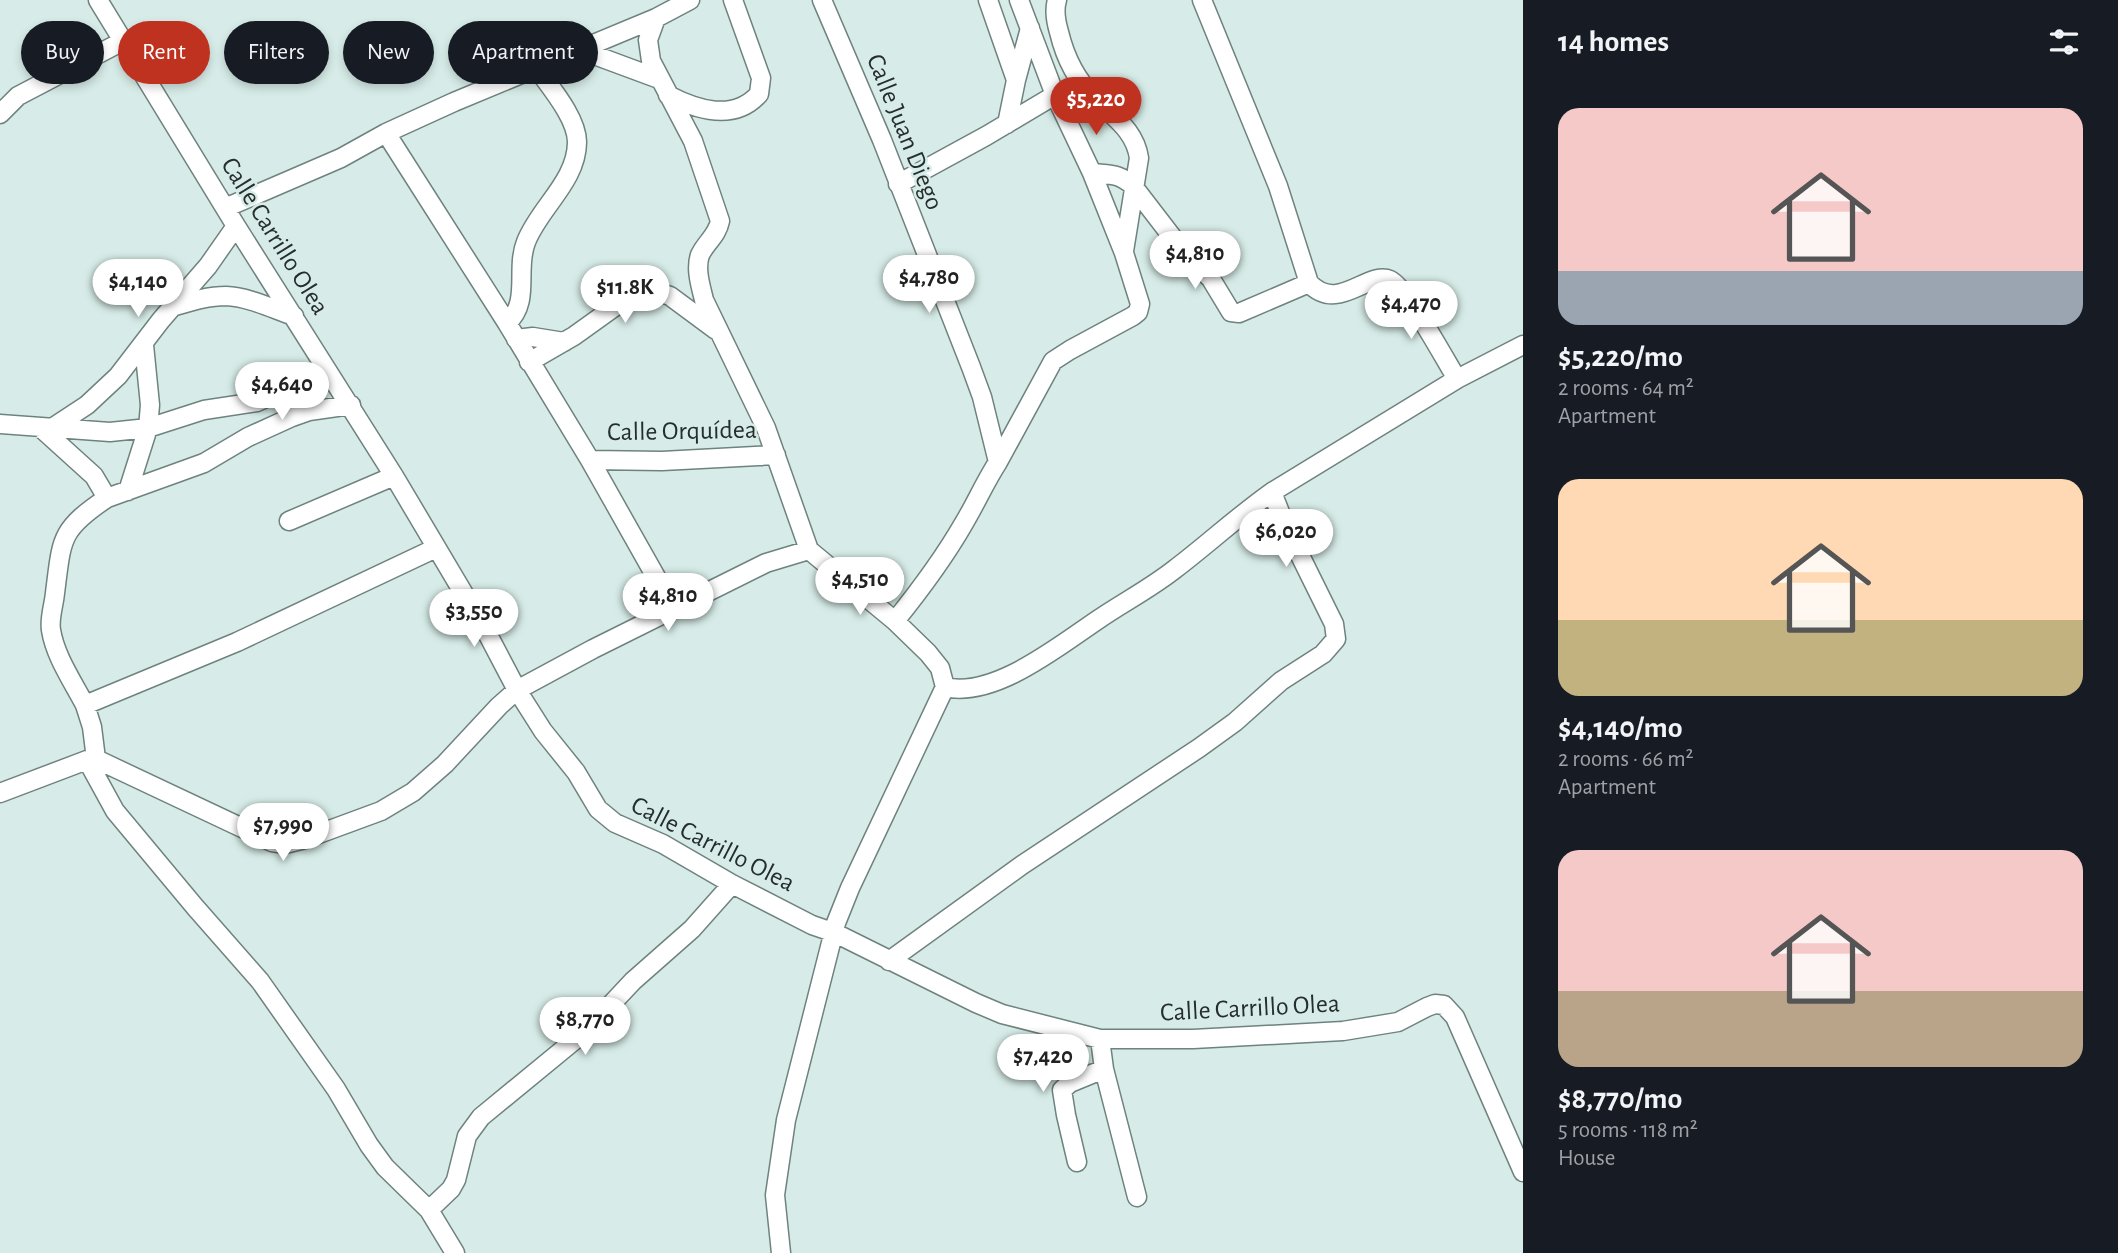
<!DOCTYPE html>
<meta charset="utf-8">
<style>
body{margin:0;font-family:"Alegreya Sans",sans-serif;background:#242831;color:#f1f3f6;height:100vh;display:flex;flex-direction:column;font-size:26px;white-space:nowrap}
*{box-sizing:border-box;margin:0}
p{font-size:23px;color:#9ea1a6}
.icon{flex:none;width:38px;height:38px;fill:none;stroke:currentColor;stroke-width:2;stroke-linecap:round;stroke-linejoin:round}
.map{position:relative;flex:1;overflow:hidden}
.panel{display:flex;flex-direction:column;background:#171b24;width:595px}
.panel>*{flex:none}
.banner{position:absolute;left:21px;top:21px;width:665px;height:63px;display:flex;gap:14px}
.price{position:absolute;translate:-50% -60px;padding:0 16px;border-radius:24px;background:#fff;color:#222;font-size:23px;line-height:46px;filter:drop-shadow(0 2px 4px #0008)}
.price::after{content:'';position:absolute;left:50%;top:42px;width:21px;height:16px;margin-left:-10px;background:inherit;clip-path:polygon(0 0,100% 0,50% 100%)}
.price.current{background:#bf321f;color:#fff}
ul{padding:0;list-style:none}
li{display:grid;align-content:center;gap:14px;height:371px;padding:0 35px}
li span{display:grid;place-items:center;height:217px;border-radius:21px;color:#555}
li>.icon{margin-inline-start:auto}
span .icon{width:126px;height:126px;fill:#fffc;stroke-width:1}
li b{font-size:30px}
h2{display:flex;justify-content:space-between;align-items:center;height:84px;padding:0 35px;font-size:30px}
.chip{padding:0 24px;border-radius:32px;background:#171b24;box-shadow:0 4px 10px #0003;font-size:24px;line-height:63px}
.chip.current{background:#bf321f;color:#fff}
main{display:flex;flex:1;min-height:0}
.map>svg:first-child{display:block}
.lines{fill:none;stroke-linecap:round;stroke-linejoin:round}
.minor-casing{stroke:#6e827e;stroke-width:21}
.minor{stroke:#fff;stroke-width:18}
.labels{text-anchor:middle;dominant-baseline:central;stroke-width:5;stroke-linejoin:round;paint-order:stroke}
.street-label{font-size:26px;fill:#262e2d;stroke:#d7ece8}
</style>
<main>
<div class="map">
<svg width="1523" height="1253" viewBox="0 0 1523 1253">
<rect width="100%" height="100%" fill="#d7ece8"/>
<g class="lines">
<defs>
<path id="minor" d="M98,0L236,226L394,476L486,631L517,690L543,731L576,772L598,809L615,823L663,844L732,884L812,925L835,933L976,1003L1002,1014L1100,1039H1193L1343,1031L1398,1022L1427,1007L1435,1004L1444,1005L1455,1017L1523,1172
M822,0L882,140L971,367L982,397L998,462C985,482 976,503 964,523C944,558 920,590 895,621
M988,0L1016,80L1007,124
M1057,0C1054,10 1056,22 1059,32C1065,57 1076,80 1095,98C1113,117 1135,130 1139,158L1124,251
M1202,0L1278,186L1309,283C1338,314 1368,270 1390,280C1407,288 1445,360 1457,379
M656,18L648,40L651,61L693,141L720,221C717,236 706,242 700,255C695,269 701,287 704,300L766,428L809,550L895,621L928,653L940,668L945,687L850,888L836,923L786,1120L775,1195L781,1253
M578,49L659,79
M1016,80L1030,28
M668,95C697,110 734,122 759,94L761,78L733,0
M0,114L18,96L123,41
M386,133L507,323L590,460L674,609
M1092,173C1110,175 1119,173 1133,186L1183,251L1211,279L1231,312L1239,313L1309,283
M898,184L986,136L1055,95
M225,208L341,158L386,133L454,102L656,18L690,0
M172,307C189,302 207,296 226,296C249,297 273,309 294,316
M507,323C531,302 515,269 526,242C539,208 577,181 577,142C577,118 550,87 536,67
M516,339L533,337L564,342
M529,362L574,336L627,298L649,289L670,296L716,330
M0,424L110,432L148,428L204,410L257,402L327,371
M41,428L94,476L107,498C59,530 62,539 55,593C54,605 49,618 51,630C55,656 73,682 85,705
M52,428L87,405L118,376L161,320L208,266L236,226
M590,460L662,461L776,455
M998,462L1053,361L1070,350L1133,316L1138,312L1140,304L1124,253L1092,173L1055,95L1019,0
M128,491L148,428L150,405L144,345
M107,498L204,463L248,437L292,417L309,411L351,405
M289,521L394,476
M945,687C994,699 1060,645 1099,619C1124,602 1151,588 1175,569C1208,544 1238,516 1272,492L1457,379L1523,345
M96,759L92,727L85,705L237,642L436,548
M87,760L115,811L195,907L260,981L336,1089L369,1145L385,1167L429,1210L455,1253
M0,793L87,760L96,759L272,842L285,844L305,839L381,811L413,792L445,764L499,706L517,690L593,649L766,563L809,550
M889,961L1022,865L1199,748L1235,722L1281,681L1323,654L1336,639L1334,624L1285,525L1272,492
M1100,1039L1104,1069L1137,1197
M1077,1162L1066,1115L1062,1090L1070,1083L1104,1069
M429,1210L451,1189L456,1180L467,1136L481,1117L587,1030L633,981L692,929L732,884"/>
</defs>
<!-- minor casing -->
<use href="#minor" class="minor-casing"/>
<!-- minor -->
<use href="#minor" class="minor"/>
</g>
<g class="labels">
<!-- street labels -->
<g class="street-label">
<text transform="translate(905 132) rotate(68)">Calle Juan Diego</text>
<text transform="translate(275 236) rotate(58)">Calle Carrillo Olea</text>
<text transform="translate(682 431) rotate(-1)">Calle Orquídea</text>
<text transform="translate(713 844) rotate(27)">Calle Carrillo Olea</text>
<text transform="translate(1250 1008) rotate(-3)">Calle Carrillo Olea</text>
</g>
</g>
</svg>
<b class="price current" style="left:1096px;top:137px">$5,220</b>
<b class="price" style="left:1195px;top:291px">$4,810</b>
<b class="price" style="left:929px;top:315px">$4,780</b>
<b class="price" style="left:138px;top:319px">$4,140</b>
<b class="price" style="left:625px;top:325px">$11.8K</b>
<b class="price" style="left:1411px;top:341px">$4,470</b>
<b class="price" style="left:282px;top:422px">$4,640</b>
<b class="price" style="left:1286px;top:569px">$6,020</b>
<b class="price" style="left:860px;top:617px">$4,510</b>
<b class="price" style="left:668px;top:633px">$4,810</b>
<b class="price" style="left:474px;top:649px">$3,550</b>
<b class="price" style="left:283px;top:863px">$7,990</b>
<b class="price" style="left:585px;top:1057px">$8,770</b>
<b class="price" style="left:1043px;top:1094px">$7,420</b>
<div class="banner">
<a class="chip">Buy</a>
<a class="chip current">Rent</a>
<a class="chip">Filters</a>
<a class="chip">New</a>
<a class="chip">Apartment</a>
</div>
</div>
<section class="panel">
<h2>14 homes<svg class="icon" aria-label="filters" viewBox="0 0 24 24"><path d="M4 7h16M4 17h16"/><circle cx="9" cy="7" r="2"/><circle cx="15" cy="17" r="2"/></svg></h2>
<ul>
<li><span style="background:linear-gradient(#f6c9c9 75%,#9aa5b1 0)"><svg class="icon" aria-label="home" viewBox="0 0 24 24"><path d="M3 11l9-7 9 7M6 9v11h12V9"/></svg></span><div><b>$5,220/mo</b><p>2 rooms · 64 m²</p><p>Apartment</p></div></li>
<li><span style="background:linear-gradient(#ffd9b3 65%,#c2b280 0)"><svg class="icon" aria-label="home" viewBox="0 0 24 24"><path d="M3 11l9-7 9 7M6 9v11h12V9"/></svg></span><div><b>$4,140/mo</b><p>2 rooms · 66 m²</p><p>Apartment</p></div></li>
<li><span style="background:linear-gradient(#f6c9c9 65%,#b9a48a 0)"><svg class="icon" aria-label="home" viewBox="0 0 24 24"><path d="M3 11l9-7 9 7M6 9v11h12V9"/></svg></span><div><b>$8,770/mo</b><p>5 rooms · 118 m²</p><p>House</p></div></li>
</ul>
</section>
</main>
